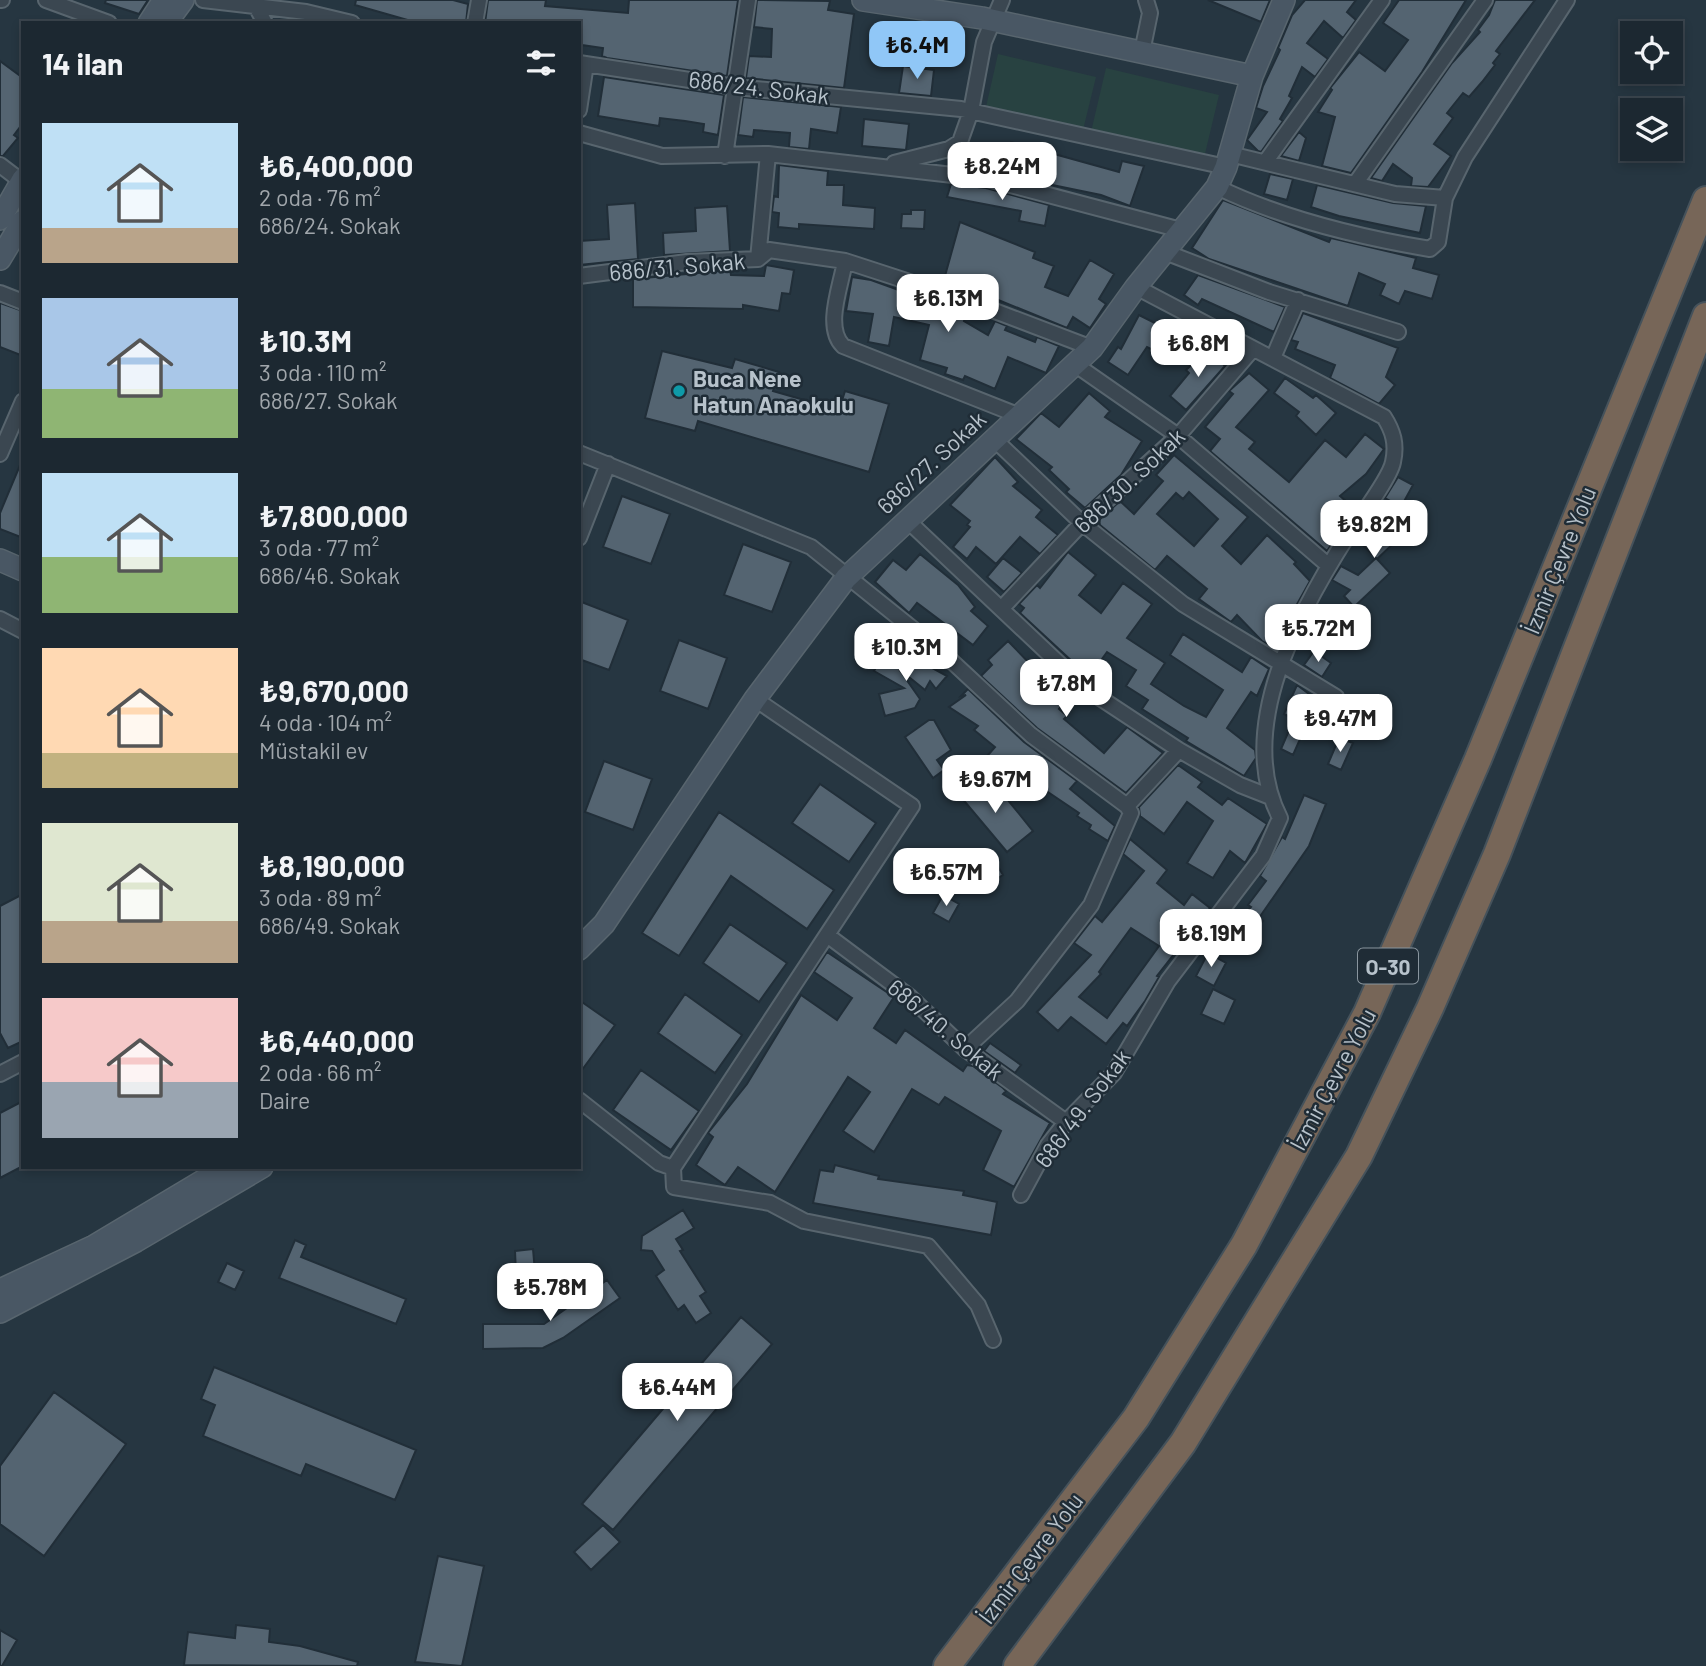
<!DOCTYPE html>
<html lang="tr">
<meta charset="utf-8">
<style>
body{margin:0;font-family:Barlow,sans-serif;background:#29343d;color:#f1f3f6;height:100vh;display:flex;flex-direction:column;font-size:26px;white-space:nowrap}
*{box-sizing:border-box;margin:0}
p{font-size:23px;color:#a0a6ab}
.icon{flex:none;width:38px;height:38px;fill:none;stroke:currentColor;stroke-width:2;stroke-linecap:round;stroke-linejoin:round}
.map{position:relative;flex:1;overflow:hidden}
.side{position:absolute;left:21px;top:21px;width:560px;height:1148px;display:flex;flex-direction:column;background:#1c2831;border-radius:0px;box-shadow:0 4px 10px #0003,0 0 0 2px #3a444d}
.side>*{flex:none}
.controls{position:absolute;left:1620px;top:21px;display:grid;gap:14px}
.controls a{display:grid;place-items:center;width:63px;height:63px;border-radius:0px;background:#1c2831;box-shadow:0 4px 10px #0003,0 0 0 2px #3a444d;font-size:35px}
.price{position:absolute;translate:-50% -60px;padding:0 16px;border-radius:14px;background:#fff;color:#222;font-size:23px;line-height:46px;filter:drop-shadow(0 2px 4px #0008)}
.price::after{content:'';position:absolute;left:50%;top:42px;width:21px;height:16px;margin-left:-10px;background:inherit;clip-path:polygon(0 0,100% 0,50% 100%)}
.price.current{background:#90c7f7;color:#111}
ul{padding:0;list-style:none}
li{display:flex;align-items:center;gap:21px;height:175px;padding:0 21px}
li span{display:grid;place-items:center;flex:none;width:196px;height:140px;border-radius:0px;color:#555}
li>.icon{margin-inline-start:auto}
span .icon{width:84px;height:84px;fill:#fffc;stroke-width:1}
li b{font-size:30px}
h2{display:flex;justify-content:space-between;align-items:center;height:84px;padding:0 21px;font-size:30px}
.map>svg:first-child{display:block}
.green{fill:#284241}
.building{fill:#546471;stroke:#212e38;stroke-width:2;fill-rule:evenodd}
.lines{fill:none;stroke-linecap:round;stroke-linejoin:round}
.street-casing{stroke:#58656e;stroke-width:18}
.secondary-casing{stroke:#58656e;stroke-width:24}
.highway-casing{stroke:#45525b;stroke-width:30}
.street{stroke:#3b4751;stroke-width:14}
.secondary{stroke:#495764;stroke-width:21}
.highway{stroke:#776658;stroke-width:26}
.culture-dot{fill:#0f9aa8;stroke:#1f2c36;stroke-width:2.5}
.labels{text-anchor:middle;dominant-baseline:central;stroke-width:5;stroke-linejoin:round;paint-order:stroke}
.shield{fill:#1f2c36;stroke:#89959e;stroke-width:2}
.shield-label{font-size:21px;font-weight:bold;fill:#b7c2cb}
.street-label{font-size:23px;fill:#b7c2cb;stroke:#1f2c36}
.poi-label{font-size:23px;font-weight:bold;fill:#b7c2cb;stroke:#1f2c36;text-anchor:start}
</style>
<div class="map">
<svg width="1706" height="1666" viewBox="0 0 1706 1666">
<rect width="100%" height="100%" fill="#263641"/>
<!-- green -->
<path class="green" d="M998,54L1096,77L1083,130L986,107Z
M1106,68L1219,95L1204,158L1091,132Z"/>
<!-- building -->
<path class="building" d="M106,0H148L139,14L105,3Z
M356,0H453L468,4L466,23H418L355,5Z
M488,0H546L545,6L628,13L629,0H738L727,76L607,58L602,56L603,48L582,45L579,23H485Z
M757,0L830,1L828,10L854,14L844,88L746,78L749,56L771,57L772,29L754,27Z
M1208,0H1270L1261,22Z
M1305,0H1356L1347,12L1356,20L1343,38L1324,21L1307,43L1328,59L1315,77L1302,67L1289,96L1292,98L1280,119L1283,121L1261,152L1258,151L1247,140L1267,112L1256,108L1263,86L1280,50L1278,48L1292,15Z
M1399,0H1466L1422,72L1351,173L1322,166L1335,117L1318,112L1332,90L1330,88L1359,52L1385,71L1408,40L1383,23Z
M1495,0H1535L1496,51L1500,54L1493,63L1495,65L1482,82L1469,97L1463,93L1447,113L1453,118L1434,144L1451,156L1428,187L1411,186L1412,178L1393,164L1382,181L1371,178L1452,63L1480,32L1478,30L1489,15Z
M0,61L23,78V123L14,135L18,138L3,156H0Z
M903,66L934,70L931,96L899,93Z
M604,77L724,95L718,135L703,132L704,124L685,121L660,118L659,126L598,116Z
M743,97L841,107L837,133L811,129L809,149L789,147L790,133L754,130L753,137L738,135Z
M864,119L909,124L906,150L862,146Z
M1299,132L1306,138L1299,161L1281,156Z
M1011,142L1119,172L1122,161L1144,166L1130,206L1101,195L965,167L967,148L1008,153Z
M779,165L828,171L827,185H844L843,205L875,208L874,229L799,224V229L778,227L779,213L772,212L774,196L778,197Z
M1270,174L1293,179L1287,200L1264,194Z
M951,184L986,188L1049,205L1045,226L1019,221L1021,211L947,197Z
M1317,185L1393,203L1426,206L1420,233L1339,216L1311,207Z
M1223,200L1329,242L1331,238L1416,258L1413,268L1439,275L1432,299L1405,291L1399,304L1380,295L1385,284L1359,273L1348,306L1209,259L1192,248Z
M635,203L638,259L579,265V241L609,239L607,205Z
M727,206L730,251L664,255L663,233L696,231L695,208Z
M911,210H925L924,229L901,228L902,214H911Z
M960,222L1035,252L1033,258L1054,266L1045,287L1068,296L1090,260L1114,274L1099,299L1106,304L1090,328L1073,317L1067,328L974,290V293L943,283Z
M766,265L794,270L790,294L782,293L779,311L743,305V309L633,307V279L730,270L731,275L764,276Z
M1198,275L1285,307L1274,332L1202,299L1198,305L1184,295Z
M852,277L871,280L907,293L906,296L937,301L968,311L964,321L988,335L995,321L1007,326L1005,330L1035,342L1037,337L1059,346L1046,373L1008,357L995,389L965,376L963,380L945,374L947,368L920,360L929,325L894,317L889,346L868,342L873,314L846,311Z
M0,303L23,311V356L0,347Z
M1303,313L1398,348L1386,377L1395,385L1379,404L1330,378L1335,365L1295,349L1298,342L1291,340Z
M1139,315L1167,329L1155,351L1147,347L1128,375L1108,362L1118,347L1121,349Z
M1208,349L1225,366L1186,410L1170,396L1189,373L1186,370Z
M662,351L732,368L735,359L779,372L773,391L839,410L845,391L889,404L869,472L698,421L695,431L645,418Z
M1249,373L1269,390L1236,427L1255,442L1249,449L1289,482L1325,440L1346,457L1365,434L1384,449L1366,474L1340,496L1355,509L1327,551L1210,451L1220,439L1205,427L1233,394L1229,391Z
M1285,378L1313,398L1316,395L1336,413L1316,435L1296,416L1299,412L1274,393Z
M1089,393L1110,411L1105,417L1142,441L1121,475L1085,508L1066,492L1069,489L1049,470L1052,467L1016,439L1041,413L1059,427Z
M1174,455L1248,517L1222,546L1241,564L1267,535L1296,562L1294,564L1310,581L1296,606L1286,616L1289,620L1274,648L1262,641L1237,615L1231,622L1199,599L1207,589L1167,556L1155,570L1100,525L1099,520L1120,501L1134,514L1163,481L1156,475ZM1189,492L1218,519L1194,546L1157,514L1176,493L1183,499Z
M995,457L1018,482L1013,486L1042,510L1036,517L1058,535L1040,554L1020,537L996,564L976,547L967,559L953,547L970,527L967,525L970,521L950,505Z
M23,458V538L0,529V513Z
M1398,477L1413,485L1401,507L1385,498Z
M622,496L670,514L651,564L603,547Z
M1397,510L1416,516L1408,540L1399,538L1377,559L1390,573L1354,607L1344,596L1350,590L1332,580L1341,566L1358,575L1376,558L1361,543L1373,531L1385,544Z
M743,544L791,562L772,612L724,595Z
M1068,552L1096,575L1079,595L1101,613L1123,583L1152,604L1127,638L1165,663L1151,684L1184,706L1206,717L1223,690L1170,655L1183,634L1242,672L1251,657L1269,669L1257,696L1251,692L1227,728L1255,750L1256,758L1244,776L1186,741L1188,738L1142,709L1148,700L1126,686L1136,670L1107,652L1089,677L1020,613L1024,608L1019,604L1037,585L1040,588Z
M920,554L958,585L975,607L971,611L988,626L973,645L917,603L909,613L875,582L893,560L906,570Z
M1003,558L1022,573L1004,592L987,577Z
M579,601L628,620L609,670L579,659Z
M679,640L727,658L708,709L660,691Z
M1008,641L1033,667L1040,659L1053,671L1045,680L1067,699L1059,709L1067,716L1064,719L1104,753L1127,727L1163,753L1126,793L1037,728L981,676L992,665L988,660Z
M1314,651L1331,663L1322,677L1304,665Z
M905,653L947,676L936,689L930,681L925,690L899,669L920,699L915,708L885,716L879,694L904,688L874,671L884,654L897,667Z
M1297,685L1309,694L1336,707L1323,738L1304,730L1293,755L1281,749L1294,719L1284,714Z
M968,689L1024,742L1077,781L1070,789L1115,826L1108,841L1089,829L1091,825L1077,816L1079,813L1039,786L1011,760L1004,768L988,755L995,747L974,730L978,726L949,707L966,695L961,696Z
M929,720H934L951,750L937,760L944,770L933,778L905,737Z
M1339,738L1353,743L1341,770L1328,764Z
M604,761L652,779L633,830L585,812Z
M1178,765L1202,782L1198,787L1222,805L1228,798L1267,824L1245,863L1230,851L1213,878L1187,863L1213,821L1187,802L1164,834L1140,816L1139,807Z
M970,776L993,802L1003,794L1033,831L1007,852L955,790Z
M820,784L876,823L849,862L792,823Z
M1304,795L1326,804L1309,846L1259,918L1263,921L1244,944L1230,932L1251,907L1248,905L1266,881L1260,876L1282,837L1285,839Z
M719,812L834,890L807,929L731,876L679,956L642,933Z
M1130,839L1167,870L1157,883L1184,905L1192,894L1210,908L1157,976L1159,977L1145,1001L1127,1026L1123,1023L1106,1044L1071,1017L1058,1031L1037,1012L1091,955L1074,943L1095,916L1102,922L1144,871L1123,854ZM1131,928L1159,946L1107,1018L1079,997L1101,974L1099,972Z
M989,852L1003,875L978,890L965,866Z
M23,894V1041L8,1048L0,1033V906Z
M943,895L959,904L949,922L933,913Z
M730,924L787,963L759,1002L703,963Z
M827,952L894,997L874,1028L896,1043L905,1030L963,1071L967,1065L973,1066L1003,1088L1006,1091L1003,1094L1050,1123L1014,1187L983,1170L1001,1131L945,1097L939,1105L912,1089L874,1152L843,1131L870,1092L848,1077L775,1192L738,1167L725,1185L696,1165L713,1137L708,1133L747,1084L801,995L837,1020L852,998L814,972Z
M1208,953L1226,963L1214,986L1196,976Z
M1213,989L1235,1000L1224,1024L1201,1014Z
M685,994L742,1035L715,1073L658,1033Z
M579,1000L615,1025L579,1074Z
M990,1043L1021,1065L1015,1073L984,1051Z
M641,1070L699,1111L671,1150L613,1110Z
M23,1101V1166L0,1178V1113Z
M835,1165L879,1176L878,1179L964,1191L963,1195L997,1202L991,1235L813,1203L820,1170L833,1172Z
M683,1210L694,1228L676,1239L683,1250L680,1251L706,1292L700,1296L711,1313L696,1323L684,1305L678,1310L656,1276L664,1270L652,1251L641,1250L642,1236Z
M295,1240L306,1245L301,1257L406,1299L396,1324L279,1278Z
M533,1249L535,1272L516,1274L515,1251Z
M227,1263L244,1271L235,1290L218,1282Z
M607,1280L620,1298L563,1338L543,1348L483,1349V1324H544Z
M741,1317L772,1344L613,1530L582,1504Z
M214,1367L416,1450L395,1500L306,1464L301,1476L203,1436L215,1405L201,1399Z
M54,1392L126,1444L44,1556L0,1524V1466Z
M603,1525L620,1542L591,1570L574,1552Z
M438,1556L484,1566L462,1666L415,1662Z
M236,1625L270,1629L269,1642L300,1646L358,1662L357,1666L184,1665L188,1632L235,1638Z
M0,1630L17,1640L2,1666H0Z"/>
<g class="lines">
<defs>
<path id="street" d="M0,0H2
M46,0L109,23
M203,0L306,12L352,23
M253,1L265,23
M475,23L479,0
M1142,52L1150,13L1146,0
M579,63L735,87L961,109L1226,167
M579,110L586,64
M579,133L662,156L768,154L988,179L1181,230
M1230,154L1395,194L1445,198
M725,156L748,0
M1266,161L1382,0
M894,163L949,149L960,142L971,111L984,42L1002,0
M0,165L21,181
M1355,184L1485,0
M1217,187C1283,219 1358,237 1430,249L1438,242L1445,198L1465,157L1567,0
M1165,252L1269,292L1398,332
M758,259L768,154
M845,261C841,286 824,327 843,346L1020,416
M579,276L687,262L758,259L769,250L845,261L971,302L1092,348
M0,293L23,302
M1273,358L1298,300
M1076,365L1178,436L1329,566
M994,439L1082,523L1183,604L1336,697
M579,453L811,547L944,654L1031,735L1127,806L1131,813L1091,905L1017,1001L965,1049
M0,454L23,401
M907,520L1085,688L1179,750L1240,785L1268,796
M579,538L608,464
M1003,607L1082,523L1178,436L1252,350
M0,619L23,631
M1127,806L1179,750
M827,935L910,997L965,1049L1066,1122
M0,1074L23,1062
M579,1100L659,1163L673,1168L674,1187L770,1203L804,1221L928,1246L978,1305L993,1340
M673,1168L912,806L755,699
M1021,1195L1048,1145L1066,1122L1114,1073L1168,981L1263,856L1280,818C1234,728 1299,612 1348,535C1359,519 1390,478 1393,462C1397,444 1393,431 1384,417L1136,287"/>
<path id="secondary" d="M863,0L982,18L1252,76
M149,23L164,0
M166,23L183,0
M0,219L23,179
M0,259L23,221
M0,560L23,570
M579,949L604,924L755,699L846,578L1092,348L1136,287L1217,187L1226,167L1252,76L1284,0
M0,1290L94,1246L226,1167
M0,1312L136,1241L262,1167"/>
<path id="highway" d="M947,1666L1136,1418L1244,1245L1367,1013L1478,759L1706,200
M1017,1666L1183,1443L1359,1156L1430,1008L1497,854L1706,316"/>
</defs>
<!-- street casing -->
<use href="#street" class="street-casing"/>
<!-- secondary casing -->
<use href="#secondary" class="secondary-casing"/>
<!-- highway casing -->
<use href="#highway" class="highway-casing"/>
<!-- street -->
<use href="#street" class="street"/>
<!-- secondary -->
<use href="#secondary" class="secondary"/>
<!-- highway -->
<use href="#highway" class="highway"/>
</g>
<!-- markers -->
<circle class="culture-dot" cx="679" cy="391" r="7"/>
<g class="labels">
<!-- shield labels -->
<rect class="shield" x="1358" y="948.5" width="60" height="35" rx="5"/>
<g class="shield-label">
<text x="1388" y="966">O-30</text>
</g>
<!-- street labels -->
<g class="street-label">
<text transform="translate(759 87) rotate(7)">686/24. Sokak</text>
<text transform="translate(677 266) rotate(-5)">686/31. Sokak</text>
<text transform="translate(931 462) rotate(-43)">686/27. Sokak</text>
<text transform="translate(1129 480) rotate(-43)">686/30. Sokak</text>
<text transform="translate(1559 560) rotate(-68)">İzmir Çevre Yolu</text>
<text transform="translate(946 1029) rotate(40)">686/40. Sokak</text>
<text transform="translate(1332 1079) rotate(-62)">İzmir Çevre Yolu</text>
<text transform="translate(1082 1108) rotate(-53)">686/49. Sokak</text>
<text transform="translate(1030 1558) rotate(-53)">İzmir Çevre Yolu</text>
</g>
<!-- poi labels -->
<g class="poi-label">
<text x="693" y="378">Buca Nene<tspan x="693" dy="26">Hatun Anaokulu</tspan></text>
</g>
</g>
</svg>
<div class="controls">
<a><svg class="icon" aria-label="locate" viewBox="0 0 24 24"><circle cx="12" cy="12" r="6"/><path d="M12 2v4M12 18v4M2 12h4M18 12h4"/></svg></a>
<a><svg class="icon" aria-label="layers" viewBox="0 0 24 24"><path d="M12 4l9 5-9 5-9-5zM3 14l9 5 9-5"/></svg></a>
</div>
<b class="price current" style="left:917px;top:81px">₺6.4M</b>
<b class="price" style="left:1002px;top:202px">₺8.24M</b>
<b class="price" style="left:948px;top:334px">₺6.13M</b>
<b class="price" style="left:1198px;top:379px">₺6.8M</b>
<b class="price" style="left:1374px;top:560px">₺9.82M</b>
<b class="price" style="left:1318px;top:664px">₺5.72M</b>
<b class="price" style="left:906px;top:683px">₺10.3M</b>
<b class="price" style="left:1066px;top:719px">₺7.8M</b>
<b class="price" style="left:1340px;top:754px">₺9.47M</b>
<b class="price" style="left:995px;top:815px">₺9.67M</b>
<b class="price" style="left:946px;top:908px">₺6.57M</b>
<b class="price" style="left:1211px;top:969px">₺8.19M</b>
<b class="price" style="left:550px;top:1323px">₺5.78M</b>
<b class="price" style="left:677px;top:1423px">₺6.44M</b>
<section class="side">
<h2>14 ilan<svg class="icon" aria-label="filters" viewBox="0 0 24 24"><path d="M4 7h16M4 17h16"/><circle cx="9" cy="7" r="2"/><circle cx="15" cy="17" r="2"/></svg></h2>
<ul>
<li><span style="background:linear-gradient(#bfe0f5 75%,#b9a48a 0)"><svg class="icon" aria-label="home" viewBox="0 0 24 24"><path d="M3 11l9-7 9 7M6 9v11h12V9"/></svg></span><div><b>₺6,400,000</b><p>2 oda · 76 m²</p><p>686/24. Sokak</p></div></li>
<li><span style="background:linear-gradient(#a9c7e8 65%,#8fb573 0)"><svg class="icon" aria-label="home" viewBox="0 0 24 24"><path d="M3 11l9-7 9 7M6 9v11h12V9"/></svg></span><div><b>₺10.3M</b><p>3 oda · 110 m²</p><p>686/27. Sokak</p></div></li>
<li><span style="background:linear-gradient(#bfe0f5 60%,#8fb573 0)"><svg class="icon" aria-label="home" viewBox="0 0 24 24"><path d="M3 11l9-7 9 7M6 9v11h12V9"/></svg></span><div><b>₺7,800,000</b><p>3 oda · 77 m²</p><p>686/46. Sokak</p></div></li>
<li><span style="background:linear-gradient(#ffd9b3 75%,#c2b280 0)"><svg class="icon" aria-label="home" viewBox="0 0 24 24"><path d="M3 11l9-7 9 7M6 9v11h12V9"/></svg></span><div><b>₺9,670,000</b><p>4 oda · 104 m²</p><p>Müstakil ev</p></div></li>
<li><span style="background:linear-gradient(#dfe7d0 70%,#b9a48a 0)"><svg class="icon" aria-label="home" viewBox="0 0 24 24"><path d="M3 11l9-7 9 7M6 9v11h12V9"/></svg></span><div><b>₺8,190,000</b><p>3 oda · 89 m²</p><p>686/49. Sokak</p></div></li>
<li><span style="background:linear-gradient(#f6c9c9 60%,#9aa5b1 0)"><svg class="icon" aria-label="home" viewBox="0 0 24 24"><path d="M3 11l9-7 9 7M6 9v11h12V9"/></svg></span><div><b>₺6,440,000</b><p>2 oda · 66 m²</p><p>Daire</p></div></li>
</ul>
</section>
</div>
